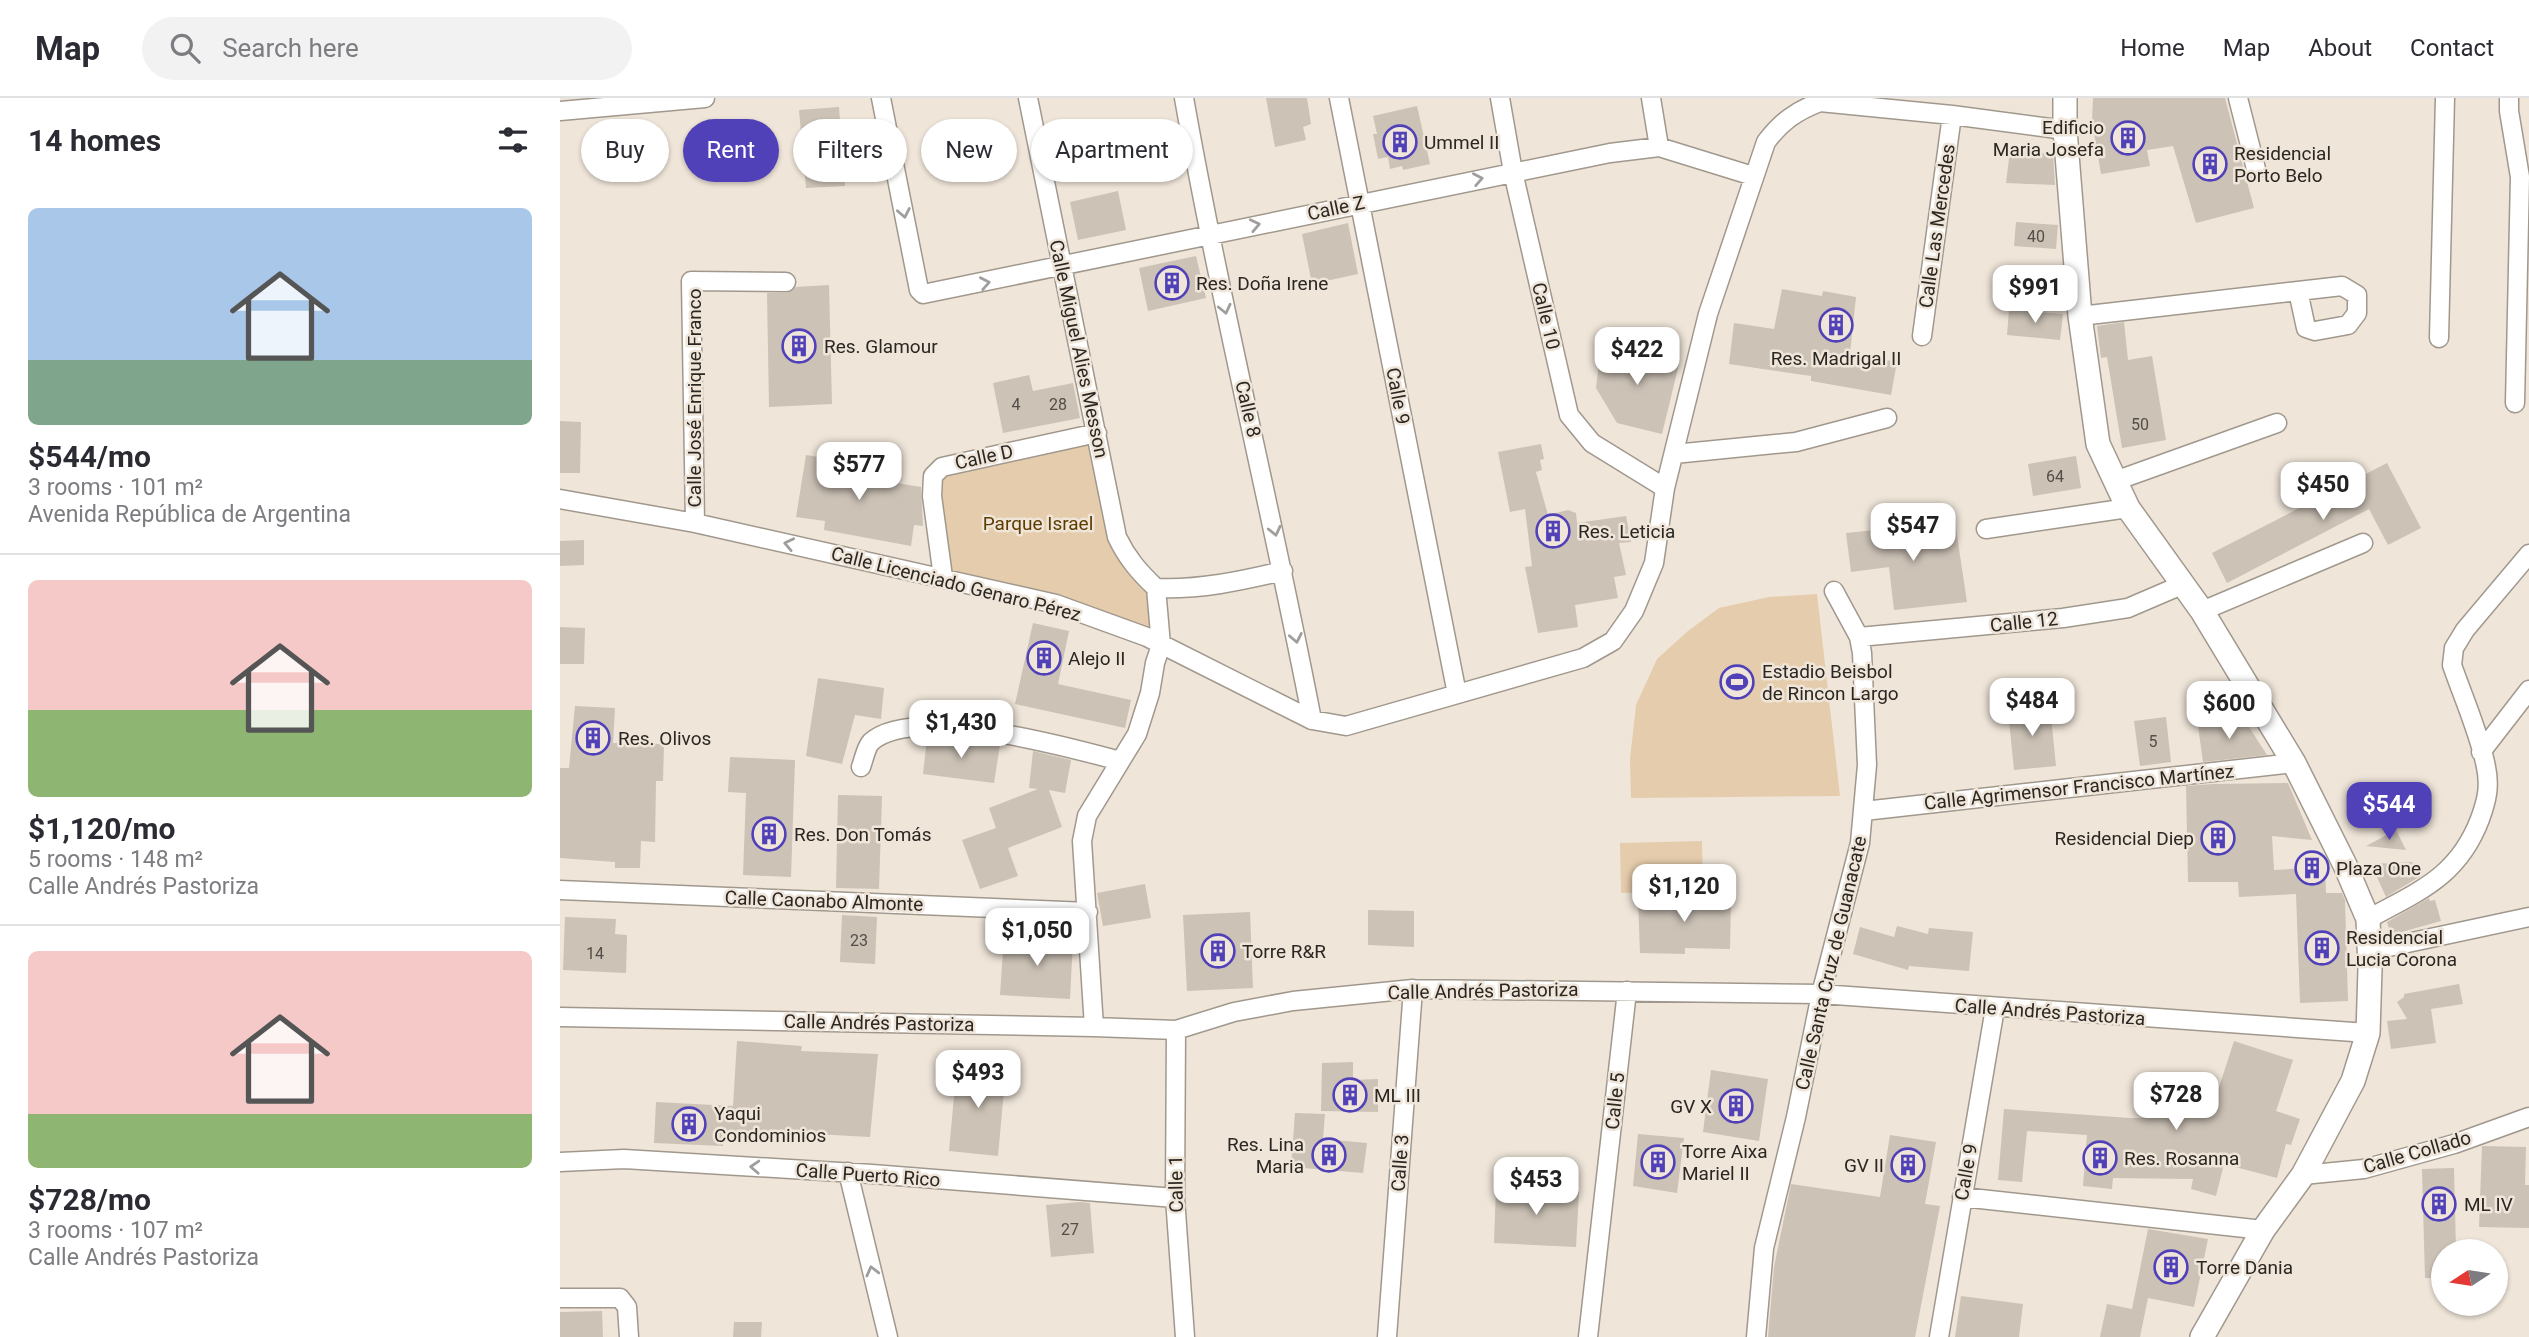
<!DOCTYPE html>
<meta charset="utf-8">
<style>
body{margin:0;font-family:Roboto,sans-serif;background:#f2f2f3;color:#2b2b33;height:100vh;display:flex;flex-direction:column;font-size:26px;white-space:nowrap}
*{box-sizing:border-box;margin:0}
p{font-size:23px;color:#7c7c81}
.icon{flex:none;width:38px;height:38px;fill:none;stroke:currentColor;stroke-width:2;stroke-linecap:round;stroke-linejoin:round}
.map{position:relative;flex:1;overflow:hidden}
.drawer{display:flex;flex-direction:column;background:#fff;width:560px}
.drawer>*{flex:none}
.banner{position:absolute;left:21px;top:21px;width:665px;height:63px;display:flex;gap:14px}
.needle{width:46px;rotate:258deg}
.tools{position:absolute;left:1871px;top:1141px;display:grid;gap:14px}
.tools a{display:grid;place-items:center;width:77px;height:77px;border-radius:50%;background:#fff;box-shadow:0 2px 5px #0004;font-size:35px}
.price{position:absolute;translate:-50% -60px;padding:0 16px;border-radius:14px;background:#fff;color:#222;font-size:23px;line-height:46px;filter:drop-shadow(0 2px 4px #0008)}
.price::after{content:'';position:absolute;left:50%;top:42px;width:21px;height:16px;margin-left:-10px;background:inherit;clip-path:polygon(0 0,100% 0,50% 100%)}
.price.current{background:#5141b9;color:#fff}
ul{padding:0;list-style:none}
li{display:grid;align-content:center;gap:14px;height:371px;padding:0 28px}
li+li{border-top:2px solid #e1e1e2}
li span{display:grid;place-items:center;height:217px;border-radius:10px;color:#555}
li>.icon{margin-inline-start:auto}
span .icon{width:126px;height:126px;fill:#fffc;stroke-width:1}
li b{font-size:30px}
h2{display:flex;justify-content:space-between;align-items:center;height:84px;padding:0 28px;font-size:30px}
.pill{padding:0 24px;border-radius:32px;background:#fff;box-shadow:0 2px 5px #0004;font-size:24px;line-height:63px}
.pill.current{background:#5141b9;color:#fff}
header{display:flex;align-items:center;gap:42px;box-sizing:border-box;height:98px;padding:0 35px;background:#fff;border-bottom:2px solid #e1e1e2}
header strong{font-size:33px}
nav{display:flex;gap:38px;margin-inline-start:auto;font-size:24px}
.search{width:490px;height:63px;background:#f2f2f3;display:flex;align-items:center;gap:18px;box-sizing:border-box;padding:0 24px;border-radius:38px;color:#7c7c81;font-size:26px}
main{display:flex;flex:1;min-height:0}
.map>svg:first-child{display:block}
.green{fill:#e5ccac}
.building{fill:#ccc2b6}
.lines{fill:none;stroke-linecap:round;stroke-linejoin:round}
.minor-casing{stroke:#a1988d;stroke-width:21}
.secondary-casing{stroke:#a1988d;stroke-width:26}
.minor{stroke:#fff;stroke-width:18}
.secondary{stroke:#fff;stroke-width:23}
.oneway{stroke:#a09e9c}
.labels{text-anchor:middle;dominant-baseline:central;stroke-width:5;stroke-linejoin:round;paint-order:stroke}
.number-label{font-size:16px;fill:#534e48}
.poi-label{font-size:19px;fill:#2b2723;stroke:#efe5d9;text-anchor:start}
.street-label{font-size:19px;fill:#2b2723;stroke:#efe5d9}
.park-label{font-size:19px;fill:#5e3c00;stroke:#efe5d9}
</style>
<header>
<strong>Map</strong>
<div class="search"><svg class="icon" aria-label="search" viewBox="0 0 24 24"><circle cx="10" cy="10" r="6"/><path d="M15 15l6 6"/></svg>Search here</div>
<nav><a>Home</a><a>Map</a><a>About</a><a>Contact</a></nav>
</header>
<main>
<section class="drawer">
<h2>14 homes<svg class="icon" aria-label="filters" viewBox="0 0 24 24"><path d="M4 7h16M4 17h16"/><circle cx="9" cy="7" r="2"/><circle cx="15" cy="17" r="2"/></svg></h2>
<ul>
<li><span style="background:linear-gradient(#a9c7e8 70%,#7fa58c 0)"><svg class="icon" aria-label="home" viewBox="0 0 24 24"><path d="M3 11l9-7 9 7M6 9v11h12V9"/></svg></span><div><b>$544/mo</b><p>3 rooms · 101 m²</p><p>Avenida República de Argentina</p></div></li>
<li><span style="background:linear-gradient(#f6c9c9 60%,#8fb573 0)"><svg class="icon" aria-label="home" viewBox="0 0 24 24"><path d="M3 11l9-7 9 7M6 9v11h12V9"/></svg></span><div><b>$1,120/mo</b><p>5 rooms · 148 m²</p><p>Calle Andrés Pastoriza</p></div></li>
<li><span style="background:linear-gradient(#f6c9c9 75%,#8fb573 0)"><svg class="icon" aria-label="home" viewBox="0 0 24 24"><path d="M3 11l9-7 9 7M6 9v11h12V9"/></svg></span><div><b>$728/mo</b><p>3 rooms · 107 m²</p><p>Calle Andrés Pastoriza</p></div></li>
</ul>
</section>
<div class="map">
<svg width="1969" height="1239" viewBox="0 0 1969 1239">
<rect width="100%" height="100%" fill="#efe5d9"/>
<!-- green -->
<path class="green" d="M537,335L557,439L596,490L601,547L383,479L378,441L382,369Z
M1257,496L1280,698L1071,700L1070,661L1076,607L1097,561L1128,533L1159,510L1209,499Z
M1142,743L1143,793L1061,795L1060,745Z"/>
<!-- building -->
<path class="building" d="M706,0H747L751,26L743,29L746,42L715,49Z
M1533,0H1665L1694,110L1636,125L1613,48L1587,52L1590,68L1541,76L1532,23Z
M857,8L870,66L843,72L842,68L830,71L828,59L818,61L813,36H817L813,18Z
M279,9L285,88L246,90L239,12Z
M1450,53L1493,56L1495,87L1446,85Z
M558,93L566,132L518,142L510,104Z
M1456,124L1498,127L1496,151L1454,148Z
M788,125L798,176L752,186L742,136Z
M636,158L646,200L588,213L579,170Z
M269,187L272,306L209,309L207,195H227L236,189Z
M1222,191L1262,198L1263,193L1296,199L1290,255L1337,264L1331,297L1251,283V278L1169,266L1174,225L1214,231Z
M1449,212L1503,216L1500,242L1447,237Z
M1564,224L1568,262L1592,258L1606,342L1562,350L1547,259L1541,260L1537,228Z
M1041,247L1120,262L1102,336L1057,325L1036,290Z
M469,277L473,293L513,285L520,320L443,335L433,285Z
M0,323L21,324L20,375H0Z
M981,346L984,361L980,362L982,372L976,374L988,417L1008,412L1016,415L1017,425L1066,418L1071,444L1059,445L1066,477L1054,479L1058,500L1015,507L1018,529L978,535L965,469L972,468L965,411L950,414L938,354Z
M246,357L309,367L307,380L361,389L363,428L354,427L351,448L264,432L265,423L236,419Z
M1516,358L1521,390L1473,398L1468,366Z
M1827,365L1861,430L1828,447L1809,411L1667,485L1652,455Z
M1395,424L1407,504L1334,512L1329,469L1291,474L1286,435Z
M24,442V467L0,468V443Z
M473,525L509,533L498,586L571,602L565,630L455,606Z
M0,529L25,530L24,566H0Z
M258,580L324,590L321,621L295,617L282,666L246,658Z
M15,608L55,610L53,645L104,646L103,683H96L95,744L81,743L80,770H55V764L0,760V670H9Z
M1490,608L1496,668L1454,672L1448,612Z
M1606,619L1611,664L1580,668L1574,623Z
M1684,621L1707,657L1643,664L1638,628Z
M367,640L394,641L440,647L434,685L363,676Z
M473,653L511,662L505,695L489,692L502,729L448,750L458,778L420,791L402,742L436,730L429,710L478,691L469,690Z
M170,659L235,662L231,779L183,777L186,695L168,694Z
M1728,685L1752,742L1712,738L1714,772L1765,769L1766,795H1782L1785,802L1788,903L1740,905L1736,796L1679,799L1678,784H1628L1626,688L1653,686Z
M278,697L322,698L319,791L276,790Z
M1836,732L1846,752L1806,748Z
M1852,764L1859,779L1826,799L1811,766Z
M585,786L591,820L543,828L537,795Z
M1137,798L1171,799L1170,851L1125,850V856L1080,855L1078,801Z
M1869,800L1870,803L1875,802L1881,823L1831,837L1827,824Z
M808,812L854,813V849L808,847Z
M690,814L693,890L627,893L623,817Z
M282,817L317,819L315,866L280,864Z
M5,819L56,821L55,836L67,837L66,875L3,872Z
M1337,828L1368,836L1369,830L1413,834L1409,873L1349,868L1348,872L1293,856L1300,829L1334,839Z
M444,838L513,842L510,901L440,897Z
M1899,886L1903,906L1871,911L1876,945L1831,951L1827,923L1847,921L1837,904L1844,899V896Z
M177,943L242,948L241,953L318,956L310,1039L235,1035L234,1044L163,1038V1048L94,1045L96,1004L173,1008Z
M1674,943L1733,962L1716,1013L1740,1021L1731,1047L1726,1046L1717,1080L1664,1066L1656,1098L1631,1091L1633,1081L1553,1080L1552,1091L1523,1088L1527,1037L1467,1033L1462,1084L1438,1082L1444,1011L1570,1020H1649Z
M793,964V982L818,981V1014L761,1013L762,965Z
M397,966L446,971L438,1058L389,1053Z
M1151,972L1208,981L1199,1043L1143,1034Z
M735,1015L765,1016L763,1041L807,1045L803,1075L731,1069Z
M1078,1036L1124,1040L1117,1095L1073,1088Z
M1330,1037L1376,1044L1365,1106L1380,1108L1355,1239H1208L1214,1169L1231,1086L1320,1099Z
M1922,1048L1966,1049L1965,1087H1969V1130L1919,1129Z
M1894,1070L1896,1153H1883V1180H1865L1862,1071Z
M936,1088L1019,1093L1016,1149L934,1145Z
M520,1104L530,1105L534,1155L491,1159L486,1107Z
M1588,1131L1648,1141L1634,1209L1588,1200L1580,1239H1540L1547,1206L1572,1211Z
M1401,1198L1463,1206L1459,1239H1395Z
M42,1213L43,1239H0V1214Z
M174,1224H202L201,1239H173Z"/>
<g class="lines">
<defs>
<path id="minor" d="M321,0L359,192L363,196L1050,55L1099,49L1193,78
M468,0L557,439C567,460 579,474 596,490
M624,0C661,209 712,414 752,622
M779,0L897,596
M940,0L953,74L1009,317L1032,345L1105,390
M1091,0L1099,49
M1678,0L1696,71
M1949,0V13L1960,79L1955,305
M0,13L145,0
M1520,218L1782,188L1797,197V215L1788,227L1755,233L1746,230L1738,193
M1362,238L1392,17
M1879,240L1885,0
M1114,356L1236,344L1327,320
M1555,383L1717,325
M0,401L135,425L496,506L587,539L752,622L786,628L1023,560L1053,543L1074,513L1094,465L1105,390L1148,216L1206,44C1221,24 1236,13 1260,4L1392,17L1505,32
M135,425L131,183L226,184
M1426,431L1568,410
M383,479L372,398L373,378L382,369L537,335
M596,490C639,492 681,483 723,473
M1642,513L1803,445
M1299,539L1503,520L1568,510L1624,486
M1921,654L1969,592
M301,669C304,661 306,649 311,644C353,606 508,649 560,663
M1304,713L1734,665
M0,792L528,814
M1808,821C1859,793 1898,779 1920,721C1927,702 1930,688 1926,669C1920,637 1903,599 1892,567L1894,550L1905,532L1969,456
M1810,853L1969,819
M0,919L534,929L616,932L674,914L733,903L853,891L1261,896L1808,935
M534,929L522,743L527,718L577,636L590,595L595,565L601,547L596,490
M616,932L615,1100L625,1239
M0,1064L64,1061L312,1076L615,1100
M288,1074L328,1239
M1743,1077L1804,1071L1894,1046L1969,1019
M1402,1099L1703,1132
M0,1200H60L67,1209L69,1239
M827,1239L853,891
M1028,1239L1067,893
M1196,1239L1204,1150L1236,1019L1261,896L1300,745L1307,667L1302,555L1299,539L1274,493
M1379,1239L1435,910"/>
<path id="secondary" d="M1505,0V32L1520,218L1538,346L1568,410L1642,513L1734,665L1785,767L1808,821L1810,871L1808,935L1793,983L1743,1077L1703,1132L1642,1239"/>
</defs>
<!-- minor casing -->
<use href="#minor" class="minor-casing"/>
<!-- secondary casing -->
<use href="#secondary" class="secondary-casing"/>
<!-- minor -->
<use href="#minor" class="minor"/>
<!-- secondary -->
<use href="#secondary" class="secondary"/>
</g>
<!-- one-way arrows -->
<defs><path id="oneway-chevron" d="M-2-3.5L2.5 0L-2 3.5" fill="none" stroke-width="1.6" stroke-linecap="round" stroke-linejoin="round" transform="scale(1.75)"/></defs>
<g class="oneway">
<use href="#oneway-chevron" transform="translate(918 81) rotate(-11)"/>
<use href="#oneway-chevron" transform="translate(344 115) rotate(79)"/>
<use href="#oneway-chevron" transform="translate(695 127) rotate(-12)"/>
<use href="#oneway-chevron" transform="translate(425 185) rotate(-11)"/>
<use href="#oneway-chevron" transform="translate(665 211) rotate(77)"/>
<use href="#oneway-chevron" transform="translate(715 433) rotate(77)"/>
<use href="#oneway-chevron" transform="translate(229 446) rotate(-168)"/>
<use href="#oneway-chevron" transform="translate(736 540) rotate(79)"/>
<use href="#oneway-chevron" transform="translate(195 1069) rotate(-177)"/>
<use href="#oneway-chevron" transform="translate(312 1173) rotate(-104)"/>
</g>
<!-- icons -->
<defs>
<symbol id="building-ring" viewBox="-11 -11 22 22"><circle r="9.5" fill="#efe5d9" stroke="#5141b9" stroke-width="1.5"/><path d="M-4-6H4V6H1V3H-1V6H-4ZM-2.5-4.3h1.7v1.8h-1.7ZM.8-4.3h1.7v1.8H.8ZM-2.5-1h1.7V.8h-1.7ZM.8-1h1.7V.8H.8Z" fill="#5141b9"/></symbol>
<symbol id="stadium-ring" viewBox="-11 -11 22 22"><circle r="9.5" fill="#efe5d9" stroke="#5141b9" stroke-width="1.5"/><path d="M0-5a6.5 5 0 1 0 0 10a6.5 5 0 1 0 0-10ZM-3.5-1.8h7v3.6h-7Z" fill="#5141b9"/></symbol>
</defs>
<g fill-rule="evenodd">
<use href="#building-ring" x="1549" y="21" width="38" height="38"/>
<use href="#building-ring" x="821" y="25" width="38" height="38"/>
<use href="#building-ring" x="1631" y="47" width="38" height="38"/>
<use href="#building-ring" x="593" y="166" width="38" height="38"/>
<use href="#building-ring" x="1257" y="208" width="38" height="38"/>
<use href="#building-ring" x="220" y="229" width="38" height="38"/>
<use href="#building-ring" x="974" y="414" width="38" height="38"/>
<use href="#building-ring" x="465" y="541" width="38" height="38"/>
<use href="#stadium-ring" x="1158" y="565" width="38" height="38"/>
<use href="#building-ring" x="14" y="621" width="38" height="38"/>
<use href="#building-ring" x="190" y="717" width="38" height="38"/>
<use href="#building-ring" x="1639" y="721" width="38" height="38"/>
<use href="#building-ring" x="1733" y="751" width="38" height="38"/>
<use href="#building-ring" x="1743" y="831" width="38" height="38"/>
<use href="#building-ring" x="639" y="834" width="38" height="38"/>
<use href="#building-ring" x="771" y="978" width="38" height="38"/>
<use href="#building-ring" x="1157" y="989" width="38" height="38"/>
<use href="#building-ring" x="110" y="1007" width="38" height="38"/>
<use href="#building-ring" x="750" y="1038" width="38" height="38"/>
<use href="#building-ring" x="1521" y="1041" width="38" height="38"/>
<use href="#building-ring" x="1079" y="1045" width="38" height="38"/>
<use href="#building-ring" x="1329" y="1048" width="38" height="38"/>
<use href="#building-ring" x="1860" y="1087" width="38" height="38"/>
<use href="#building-ring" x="1592" y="1150" width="38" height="38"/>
</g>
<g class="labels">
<!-- number labels -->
<g class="number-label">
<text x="1476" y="138">40</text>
<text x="456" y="306">4</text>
<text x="498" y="306">28</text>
<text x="1580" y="326">50</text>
<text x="1495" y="378">64</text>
<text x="1593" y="643">5</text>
<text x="299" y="842">23</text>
<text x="35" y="855">14</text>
<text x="510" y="1131">27</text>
</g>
<!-- poi labels -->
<g class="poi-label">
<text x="1544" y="29" text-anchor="end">Edificio<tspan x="1544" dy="22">Maria Josefa</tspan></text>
<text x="864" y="44">Ummel II</text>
<text x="1674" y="55">Residencial<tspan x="1674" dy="22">Porto Belo</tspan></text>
<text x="636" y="185">Res. Doña Irene</text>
<text x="264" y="248">Res. Glamour</text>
<text x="1276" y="260" text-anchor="middle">Res. Madrigal II</text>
<text x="1018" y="433">Res. Leticia</text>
<text x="508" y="560">Alejo II</text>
<text x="1202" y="573">Estadio Beisbol<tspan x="1202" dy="22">de Rincon Largo</tspan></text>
<text x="58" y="640">Res. Olivos</text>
<text x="234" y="736">Res. Don Tomás</text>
<text x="1634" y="740" text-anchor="end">Residencial Diep</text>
<text x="1776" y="770">Plaza One</text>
<text x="1786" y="839">Residencial<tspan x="1786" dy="22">Lucia Corona</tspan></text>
<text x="682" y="853">Torre R&amp;R</text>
<text x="814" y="997">ML III</text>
<text x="1152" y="1008" text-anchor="end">GV X</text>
<text x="154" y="1015">Yaqui<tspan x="154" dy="22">Condominios</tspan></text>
<text x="744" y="1046" text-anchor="end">Res. Lina<tspan x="744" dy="22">Maria</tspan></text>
<text x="1122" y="1053">Torre Aixa<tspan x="1122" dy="22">Mariel II</tspan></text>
<text x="1564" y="1060">Res. Rosanna</text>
<text x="1324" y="1067" text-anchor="end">GV II</text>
<text x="1904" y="1106">ML IV</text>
<text x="1636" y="1169">Torre Dania</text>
</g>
<!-- street labels -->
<g class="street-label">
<text transform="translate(776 110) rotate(-12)">Calle Z</text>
<text transform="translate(1377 128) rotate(-82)">Calle Las Mercedes</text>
<text transform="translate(986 218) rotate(77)">Calle 10</text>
<text transform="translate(519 251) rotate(78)">Calle Miguel Alies Messon</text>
<text transform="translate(838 298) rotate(79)">Calle 9</text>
<text transform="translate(134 300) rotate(-90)">Calle José Enrique Franco</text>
<text transform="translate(688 311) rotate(77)">Calle 8</text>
<text transform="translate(424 359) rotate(-12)">Calle D</text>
<text transform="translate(396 486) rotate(14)">Calle Licenciado Genaro Pérez</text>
<text transform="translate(1464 524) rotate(-6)">Calle 12</text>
<text transform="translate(1519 689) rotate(-6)">Calle Agrimensor Francisco Martínez</text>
<text transform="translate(264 803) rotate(2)">Calle Caonabo Almonte</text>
<text transform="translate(1271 865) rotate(-77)">Calle Santa Cruz de Guanacate</text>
<text transform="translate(923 893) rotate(-1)">Calle Andrés Pastoriza</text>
<text transform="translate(1490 914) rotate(4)">Calle Andrés Pastoriza</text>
<text transform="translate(319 925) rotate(1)">Calle Andrés Pastoriza</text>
<text transform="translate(1055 1003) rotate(-84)">Calle 5</text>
<text transform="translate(1857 1054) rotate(-16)">Calle Collado</text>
<text transform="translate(840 1065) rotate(-86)">Calle 3</text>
<text transform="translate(1406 1074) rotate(-80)">Calle 9</text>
<text transform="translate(308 1077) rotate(4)">Calle Puerto Rico</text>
<text transform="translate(616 1086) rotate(-91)">Calle 1</text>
</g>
<!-- park labels -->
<g class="park-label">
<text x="478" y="425">Parque Israel</text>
</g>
</g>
</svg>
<div class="tools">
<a><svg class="needle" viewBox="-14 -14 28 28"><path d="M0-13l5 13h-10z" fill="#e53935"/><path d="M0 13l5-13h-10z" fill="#7c7c81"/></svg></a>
</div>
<b class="price" style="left:1475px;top:227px">$991</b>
<b class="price" style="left:1077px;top:289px">$422</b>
<b class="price" style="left:299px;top:404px">$577</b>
<b class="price" style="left:1763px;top:424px">$450</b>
<b class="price" style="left:1353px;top:465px">$547</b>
<b class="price" style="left:1472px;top:640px">$484</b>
<b class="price" style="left:1669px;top:643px">$600</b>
<b class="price" style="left:401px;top:662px">$1,430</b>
<b class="price current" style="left:1829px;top:744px">$544</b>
<b class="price" style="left:1124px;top:826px">$1,120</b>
<b class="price" style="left:477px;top:870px">$1,050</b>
<b class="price" style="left:418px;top:1012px">$493</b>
<b class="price" style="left:1616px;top:1034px">$728</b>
<b class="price" style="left:976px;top:1119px">$453</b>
<div class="banner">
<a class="pill">Buy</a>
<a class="pill current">Rent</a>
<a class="pill">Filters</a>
<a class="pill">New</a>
<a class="pill">Apartment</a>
</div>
</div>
</main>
